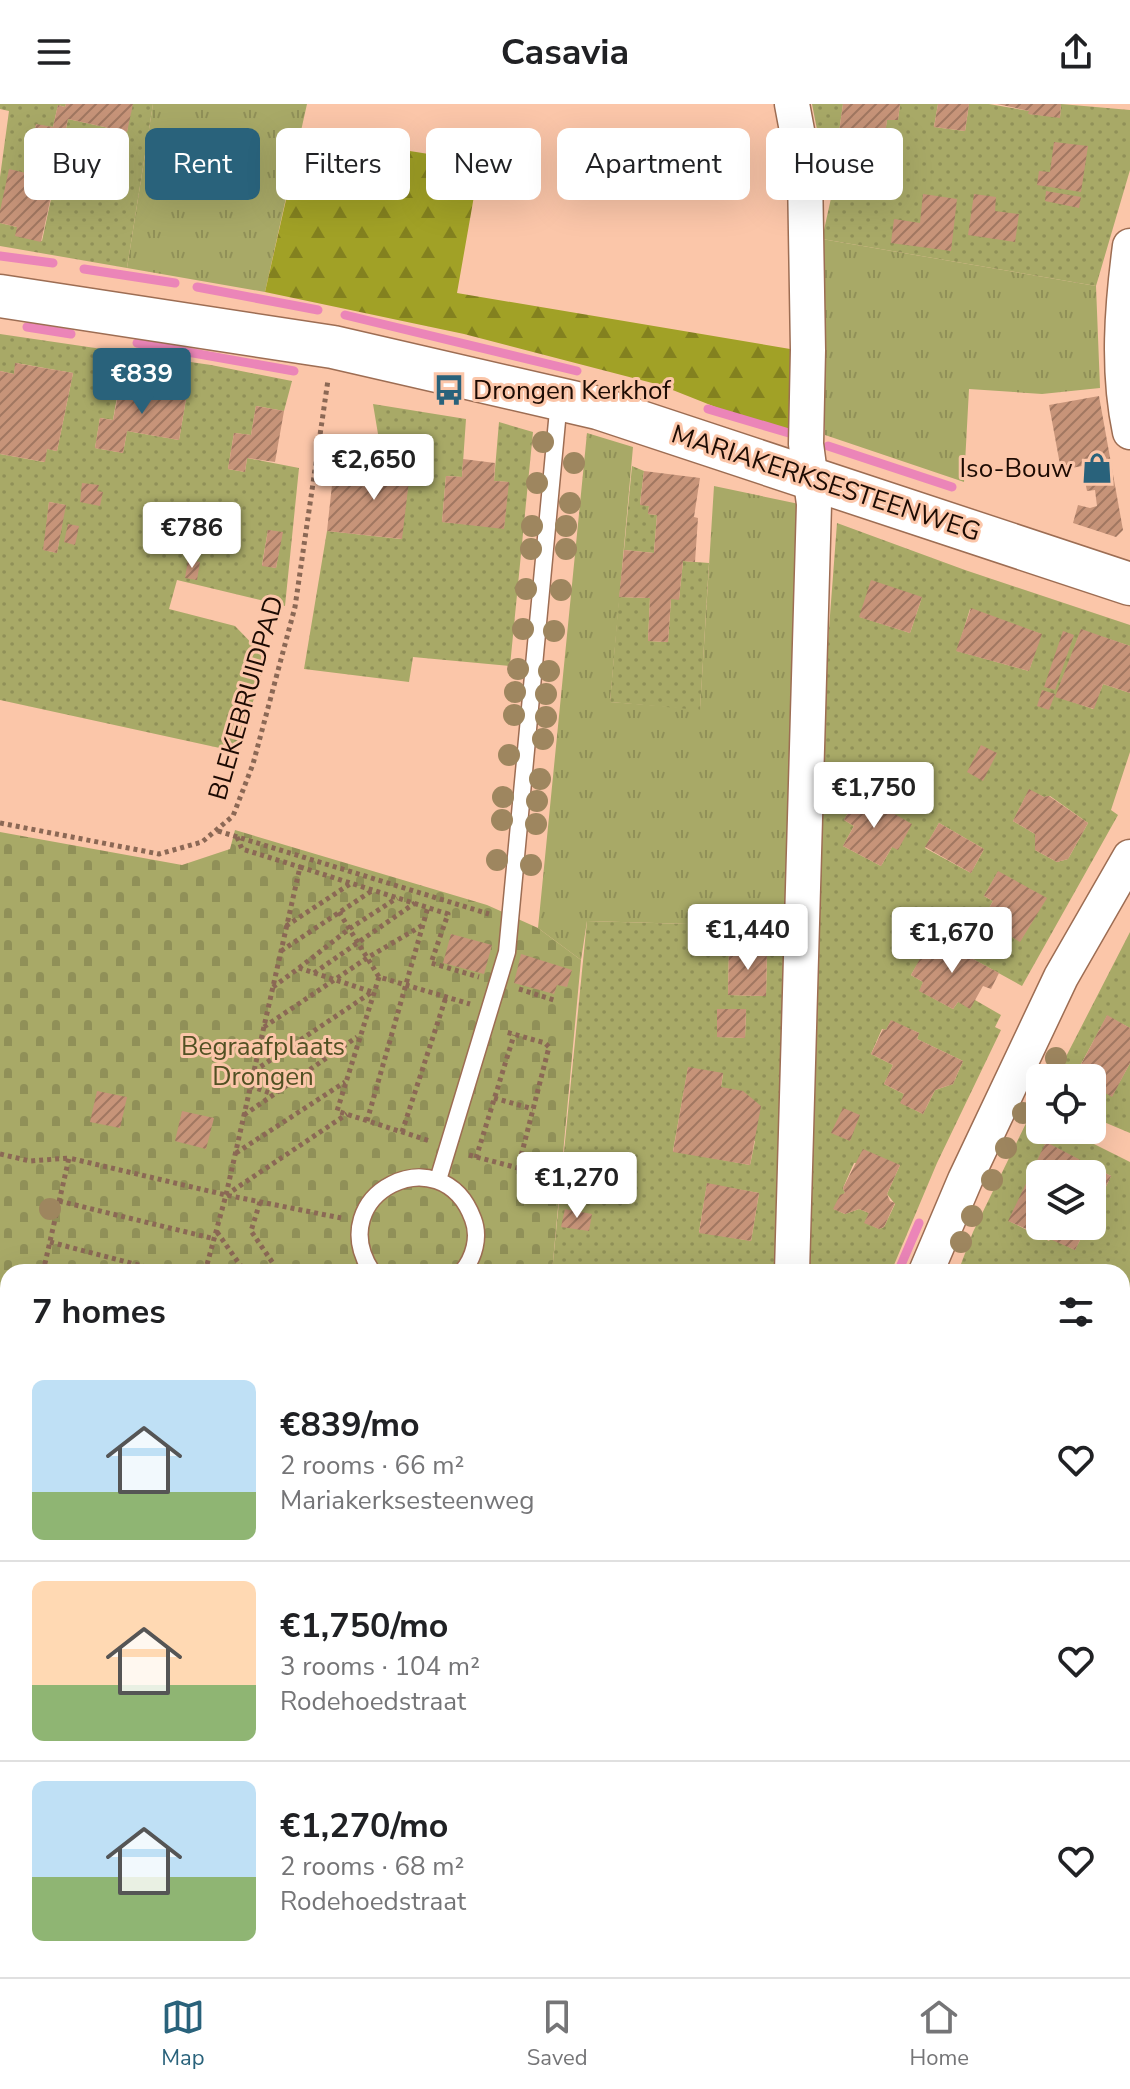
<!DOCTYPE html>
<meta charset="utf-8">
<style>
body{margin:0;font-family:"Nunito Sans",sans-serif;background:#f2f2f2;color:#202124;height:100vh;display:flex;flex-direction:column;font-size:30px;white-space:nowrap}
*{box-sizing:border-box;margin:0}
p{font-size:26px;color:#757577}
.icon{flex:none;width:44px;height:44px;fill:none;stroke:currentColor;stroke-width:2;stroke-linecap:round;stroke-linejoin:round}
.map{position:relative;flex:1;overflow:hidden}
.sheet{position:absolute;left:0px;top:1160px;width:1130px;height:714px;display:flex;flex-direction:column;background:#fff;border-radius:24px 24px 0 0;box-shadow:0 8px 32px #0002}
.sheet>*{flex:none}
.top-card{position:absolute;left:24px;top:24px;width:1082px;height:72px;display:flex;gap:16px}
.fabs{position:absolute;left:1026px;top:960px;display:grid;gap:16px}
.fabs a{display:grid;place-items:center;width:80px;height:80px;border-radius:12px;background:#fff;box-shadow:0 8px 32px #0002;font-size:40px}
.price{position:absolute;translate:-50% -68px;padding:0 18px;border-radius:8px;background:#fff;color:#222;font-size:26px;line-height:52px;filter:drop-shadow(0 2px 4px #0008)}
.price::after{content:'';position:absolute;left:50%;top:48px;width:24px;height:18px;margin-left:-12px;background:inherit;clip-path:polygon(0 0,100% 0,50% 100%)}
.price.current{background:#29627b;color:#fff}
ul{padding:0;list-style:none}
li{display:flex;align-items:center;gap:24px;height:200px;padding:0 32px}
li+li{border-top:2px solid #e0e0e0}
li span{display:grid;place-items:center;flex:none;width:224px;height:160px;border-radius:12px;color:#555}
li>.icon{margin-inline-start:auto}
span .icon{width:96px;height:96px;fill:#fffc;stroke-width:1}
li b{font-size:34px}
h2{display:flex;justify-content:space-between;align-items:center;height:96px;padding:0 32px;font-size:34px}
.chip{padding:0 28px;border-radius:12px;background:#fff;box-shadow:0 8px 32px #0002;font-size:28px;line-height:72px}
.chip.current{background:#29627b;color:#fff}
header{display:flex;justify-content:space-between;align-items:center;height:104px;padding:0 32px;background:#fff;font-size:36px;font-weight:700}
.menu{display:flex;justify-content:space-around;align-items:center;height:112px;border-top:2px solid #e0e0e0;background:#fff;font-size:22px;color:#757577}
.menu a{display:grid;justify-items:center;gap:4px}
.menu .current{color:#29627b}
.map>svg:first-child{display:block}
.grass{fill:url(#grass-tufts)}
.forest{fill:url(#forest-firs)}
.cemetery{fill:url(#cemetery-stones)}
.garden{fill:url(#garden-dots);fill-rule:evenodd}
.lines{fill:none;stroke-linecap:round;stroke-linejoin:round}
.stream{stroke:#eb85b8;stroke-width:9}
.building{fill:url(#building-hatch)}
.service-casing{stroke:#9d6d53;stroke-width:19}
.minor-casing{stroke:#9d6d53;stroke-width:37}
.tertiary-casing{stroke:#9d6d53;stroke-width:45}
.path{stroke:#8b6855;stroke-width:5;stroke-dasharray:4 4;stroke-linecap:butt}
.service{stroke:#fff;stroke-width:16}
.minor{stroke:#fff;stroke-width:34}
.tertiary{stroke:#fff;stroke-width:42}
.tree{fill:#9e865f}
.labels{text-anchor:middle;dominant-baseline:central;stroke-width:6;stroke-linejoin:round;paint-order:stroke}
.poi-label{font-size:26px;fill:#1d0b03;stroke:#fbc6a9;text-anchor:start}
.street-label{font-size:26px;fill:#1d0b03;stroke:#fbc6a9}
.park-label{font-size:26px;fill:#515123;stroke:#fbc6a9}
</style>
<header><svg class="icon" aria-label="menu" viewBox="0 0 24 24"><path d="M4 6h16M4 12h16M4 18h16"/></svg>Casavia<svg class="icon" aria-label="share" viewBox="0 0 24 24"><path d="M12 15V3M7 8l5-5 5 5M5 13v7h14v-7"/></svg></header>
<div class="map">
<svg width="1130" height="1873" viewBox="0 0 1130 1873">
<defs>
<pattern id="grass-tufts" width="24" height="20" patternUnits="userSpaceOnUse" patternTransform="scale(2)"><rect width="24" height="20" fill="#a8a967"/><path d="M3 7l-1-3M5 7V3M7 7l1-3M15 17l-1-3M17 17v-4M19 17l1-3" fill="none" stroke="#909058"/></pattern>
<pattern id="forest-firs" width="22" height="20" patternUnits="userSpaceOnUse" patternTransform="scale(2)"><rect width="22" height="20" fill="#a1a126"/><path d="M5 1l3.5 6h-7zM16 11l3.5 6h-7z" fill="#83811f"/></pattern>
<pattern id="cemetery-stones" width="16" height="16" patternUnits="userSpaceOnUse" patternTransform="scale(2)"><rect width="16" height="16" fill="#a8a967"/><path d="M2 7V4a2 2 0 0 1 4 0v3zM10 15v-3a2 2 0 0 1 4 0v3z" fill="#909058"/></pattern>
<pattern id="garden-dots" width="8" height="8" patternUnits="userSpaceOnUse" patternTransform="scale(2)"><rect width="8" height="8" fill="#a8a967"/><path d="M2 2h.1M6 6h.1" fill="none" stroke="#909058" stroke-width="1.8" stroke-linecap="round"/></pattern>
<pattern id="building-hatch" width="6" height="6" patternUnits="userSpaceOnUse" patternTransform="scale(2)"><rect width="6" height="6" fill="#c79479"/><path d="M-1 1l2-2M0 6l6-6M5 7l2-2" fill="none" stroke="#a17761"/></pattern>
</defs>
<rect width="100%" height="100%" fill="#fbc6a9"/>
<!-- grass -->
<path class="grass" d="M153,0H307L265,188L127,164Z
M822,135L1096,182L1100,284L1042,290L969,285L964,378L825,331Z
M587,329L633,343L610,598L700,605L714,382L799,400L792,823L587,817L581,856L538,824Z
M1130,1251V1486L1122,1484V1274Z"/>
<!-- forest -->
<path class="forest" d="M301,30L480,58L457,189L802,247L794,334L660,281L464,230L265,188Z"/>
<!-- cemetery -->
<path class="cemetery" d="M235,726L487,801L538,824L581,856L552,1168H8V1346L0,1344V728L182,761L230,745Z"/>
<!-- garden -->
<path class="garden" d="M0,0H66L65,3L58,1L53,23L36,21L26,69L0,107V73L9,7L0,5Z
M131,0H153L127,164L0,142V119L17,123L42,137L68,15L127,28Z
M812,0H843L838,35L883,40L887,16H898L900,0H938L934,23L965,27L969,0H989L1029,7V10L1060,13L1061,0L1130,6V66L1096,182L822,135L837,67L825,66Z
M0,230L211,261L292,277L284,307L256,302L251,331L234,329L228,365L245,368L247,354L299,364L285,502L177,476L169,505L235,522L266,554L238,648L0,596V350L44,358L47,345L57,347L73,269L16,259L14,270L0,267ZM124,278L187,289L179,336L127,327L123,349L95,344L100,314L113,316L117,293H121ZM49,398L65,401L57,449L44,446ZM268,426L282,429L276,464L262,461Z
M373,300L466,315L462,373L446,372L442,418L504,424L508,378L494,377L499,318L533,328L510,562L413,553L409,578L304,565L327,427L401,435L412,351L381,348Z
M632,362L644,367L640,400L649,402L648,410L657,411L654,449L624,446Z
M837,419L965,466L1130,521V542L1081,526L1056,592L1093,605L1103,580L1130,589V648L1111,706L1118,711L1022,882L933,833L911,871L923,878L920,887L953,905L958,898L975,896L1001,911L995,923L1001,926L937,1059L891,1168H809V869L819,872L820,643ZM922,493L910,529L860,513ZM970,505L1041,530L1029,567L957,547ZM1029,686L1044,693L1050,692L1088,719L1068,755L1057,758L1035,746V730L1013,717ZM859,690L892,743L881,762L843,742L854,722L844,716ZM939,719L984,745L971,769L925,744ZM998,768L1046,794L1020,837L983,815L993,797L984,792ZM891,917L919,929L917,935L963,957L953,980L935,986L923,1010L901,999L904,990L884,980L893,961L871,950L882,925L886,926ZM854,1059L900,1061L887,1090L895,1100L884,1123L879,1125L865,1118L869,1109L859,1105L845,1110L834,1105L840,1092L845,1089L843,1084Z
M683,457L709,459L700,606L610,598L619,493L650,494L648,537L668,538L671,495H679Z
M587,817L792,823L776,1168H717L670,1160L668,1168H552ZM729,844H767L766,892L728,891ZM717,905H746L745,934L717,933ZM688,964L723,970L719,995L728,1032L755,1037L750,1061L673,1047ZM707,1080L759,1089L751,1137L699,1128Z
M1130,828V924L1107,912L1075,971L1079,974H1055Z
M1130,959V1029L1092,1013V981L1112,992Z
M1031,1009L1040,1013V1026H1066L1130,1058V1205L1122,1202V1168H958L973,1128ZM1046,1039L1111,1072L1092,1112V1122H1087L1075,1146L1051,1134L1049,1137L1009,1117Z"/>
<g class="lines">
<!-- stream -->
<path class="stream" d="M0,152L53,159
M84,165L175,179
M197,183L318,206
M345,211L577,267
M27,223L71,230
M137,239L294,267
M708,305L789,329
M828,342L952,383
M898,1168L919,1119
M616,1873L619,1866
M674,1873L676,1866"/>
</g>
<!-- building -->
<path class="building" d="M66,0H133L127,28L68,15L41,138L15,132L17,123L0,119V107L9,65L26,69L36,20L53,23L58,1L65,3Z
M843,0H900L898,16H887L884,40L838,35Z
M938,0H969L965,27L934,23Z
M997,0H1061L1060,14L1028,10L1029,7Z
M1054,38L1088,42L1081,88L1037,81L1039,67L1050,68Z
M1046,87L1081,93L1079,104L1045,97Z
M923,90L957,95L951,147L891,139L894,115L920,119Z
M974,90L996,93L995,107L1019,110L1015,138L968,131Z
M15,259L73,269L57,347L47,345L45,358L0,350V267L14,270Z
M124,278L187,289L179,336L127,327L123,349L95,344L100,314L113,316L118,292L121,293Z
M1099,292L1123,426L1116,433L1073,419L1078,401L1090,404L1097,402L1095,386L1087,387L1082,362L1061,366L1049,301Z
M256,302L284,307L275,358L247,354L245,368L228,365L234,329L251,331Z
M381,348L412,351L402,435L327,427L332,381L378,383Z
M463,355L495,359L494,377L509,378L504,425L442,418L446,372L462,373Z
M644,367L700,374L694,413L698,414L695,458L683,457L679,496L671,495L668,538L648,537L650,494L619,493L624,446L654,449L657,411L648,410L649,402L640,401Z
M82,379L99,381L97,387L103,388L100,402L80,398Z
M49,398L66,401L57,449L43,446Z
M68,420L79,422L75,441L64,438Z
M268,426L283,428L276,464L262,462Z
M188,456L200,458L197,476L185,474Z
M871,476L922,493L910,529L859,513Z
M971,504L1042,530L1029,567L956,547Z
M1081,525L1130,542V589L1103,580L1094,605L1055,593Z
M1063,527L1074,531L1055,586L1044,583Z
M1042,586L1055,590L1049,606L1037,602Z
M981,641L997,649L983,677L967,668Z
M1029,685L1044,693L1049,692L1088,719L1068,755L1057,758L1035,746V730L1013,717Z
M858,689L912,720L898,746L892,743L881,762L843,742L854,722L844,716Z
M939,719L984,745L971,769L925,743Z
M998,767L1047,794L1020,838L983,815L993,797L984,792Z
M451,830L492,841L484,870L443,859Z
M932,833L999,869L991,885L983,882L970,905L958,898L953,905L919,887L923,878L911,871Z
M729,844H767L766,892L728,891Z
M521,850L572,866L567,883L557,881L554,890L514,879Z
M717,905H746L745,934L717,933Z
M1107,911L1130,924V959L1112,993L1092,981V974L1075,972Z
M891,916L919,929L917,935L963,957L953,980L935,986L923,1010L900,999L904,990L884,980L893,961L871,950L883,925L886,926Z
M688,963L723,969L721,983L743,987L761,1002L750,1061L673,1048Z
M97,987L127,993L120,1024L90,1018Z
M843,1004L860,1011L850,1037L831,1029Z
M182,1007L214,1014L206,1045L175,1037Z
M1046,1038L1111,1072L1092,1112V1070H1040V1122H1087L1075,1146L1008,1117Z
M863,1045L900,1061L887,1090L890,1097L895,1099L884,1123L879,1125L864,1119L869,1109L859,1105L845,1110L833,1105L840,1091L845,1089L843,1084Z
M707,1079L759,1089L751,1137L699,1129Z
M565,1105L592,1110L589,1127L561,1123Z
M670,1160L708,1166L707,1168H668Z
M1122,1202L1130,1205V1227L1122,1248Z"/>
<g class="lines">
<defs>
<path id="service" d="M438,1076L507,848L559,296
M372,1168C321,1090 442,1030 473,1115C480,1133 474,1154 462,1168"/>
<path id="minor" d="M792,0L805,69L808,246L806,340L814,400L792,1168
M1130,142C1122,203 1117,267 1130,328
M926,1168L965,1076L1061,873L1130,753
M646,1873L648,1866"/>
<path id="tertiary" d="M0,192L333,243L598,304L1130,480"/>
</defs>
<!-- service casing -->
<use href="#service" class="service-casing"/>
<!-- minor casing -->
<use href="#minor" class="minor-casing"/>
<!-- tertiary casing -->
<use href="#tertiary" class="tertiary-casing"/>
<!-- path -->
<path class="path" d="M0,719L159,750L202,738L233,712L253,660L295,503L328,276
M218,727L489,810
M237,733L242,745L300,763
M339,808L379,873L470,900
M286,822L350,780
M281,847L373,786
M299,864L349,825L397,794
M314,869L415,799
M379,873L337,1007L430,1037
M273,883L299,864L372,888
M519,885L557,897
M264,923L367,854L423,821
M254,967L372,888
M250,982L273,990
M494,994L533,1005
M244,1011L357,933
M367,1017L428,803
M402,1028L446,893
M236,1049L345,978
M0,1050L30,1057L69,1054
M469,1051L518,1064L549,943L545,939L506,928
M476,1054L514,931
M226,1091L347,1010
M59,1097L215,1135
M260,1098L251,1127L279,1168
M217,1128L245,1168
M50,1138L165,1168
M43,1168L69,1054L226,1091L341,1114
M205,1168L226,1091L300,763L448,810L431,859L479,873
M8,1322L4,1341L8,1342
M2,1367L4,1341
M1122,1495L1130,1497
M1120,1873L1130,1834"/>
<!-- service -->
<use href="#service" class="service"/>
<!-- minor -->
<use href="#minor" class="minor"/>
<!-- tertiary -->
<use href="#tertiary" class="tertiary"/>
</g>
<!-- trees -->
<g class="tree">
<circle cx="543" cy="338" r="11"/>
<circle cx="574" cy="359" r="11"/>
<circle cx="537" cy="379" r="11"/>
<circle cx="570" cy="399" r="11"/>
<circle cx="532" cy="422" r="11"/>
<circle cx="566" cy="422" r="11"/>
<circle cx="531" cy="445" r="11"/>
<circle cx="566" cy="445" r="11"/>
<circle cx="526" cy="485" r="11"/>
<circle cx="561" cy="486" r="11"/>
<circle cx="523" cy="525" r="11"/>
<circle cx="554" cy="527" r="11"/>
<circle cx="518" cy="565" r="11"/>
<circle cx="549" cy="567" r="11"/>
<circle cx="515" cy="588" r="11"/>
<circle cx="546" cy="590" r="11"/>
<circle cx="514" cy="611" r="11"/>
<circle cx="546" cy="613" r="11"/>
<circle cx="543" cy="635" r="11"/>
<circle cx="509" cy="651" r="11"/>
<circle cx="540" cy="675" r="11"/>
<circle cx="503" cy="693" r="11"/>
<circle cx="537" cy="697" r="11"/>
<circle cx="502" cy="716" r="11"/>
<circle cx="536" cy="720" r="11"/>
<circle cx="497" cy="756" r="11"/>
<circle cx="531" cy="761" r="11"/>
<circle cx="1056" cy="954" r="11"/>
<circle cx="1023" cy="1009" r="11"/>
<circle cx="1006" cy="1044" r="11"/>
<circle cx="992" cy="1076" r="11"/>
<circle cx="50" cy="1105" r="11"/>
<circle cx="972" cy="1112" r="11"/>
<circle cx="961" cy="1138" r="11"/>
</g>
<!-- icons -->
<defs>
<symbol id="bus-bare" viewBox="-9 -9 18 18"><path d="M-5-6H5V4H4V6H2V4H-2V6H-4V4H-5ZM-3.5-4V0h7V-4ZM-3.5 1.2v1.5H-2V1.2ZM2 1.2v1.5H3.5V1.2Z" fill="#29627b" stroke="#fbc6a9" stroke-width="2.5" paint-order="stroke"/></symbol>
<symbol id="shop-bare" viewBox="-9 -9 18 18"><path d="M-5-2.5h2.3a2.7 3.5 0 0 1 5.4 0H5L5.5 6h-11ZM-1.5-2.5h3a1.5 2.3 0 0 0-3 0Z" fill="#29627b" stroke="#fbc6a9" stroke-width="2.5" paint-order="stroke"/></symbol>
</defs>
<g fill-rule="evenodd">
<use href="#bus-bare" x="427" y="264" width="44" height="44"/>
<use href="#shop-bare" x="1075" y="342" width="44" height="44"/>
</g>
<g class="labels">
<!-- poi labels -->
<g class="poi-label">
<text x="473" y="286">Drongen Kerkhof</text>
<text x="1073" y="364" text-anchor="end">Iso-Bouw</text>
</g>
<!-- street labels -->
<g class="street-label">
<text transform="translate(826 379) rotate(18)">MARIAKERKSESTEENWEG</text>
<text transform="translate(246 594) rotate(-74)">BLEKEBRUIDPAD</text>
</g>
<!-- park labels -->
<g class="park-label">
<text x="263" y="942">Begraafplaats<tspan x="263" dy="30">Drongen</tspan></text>
</g>
</g>
</svg>
<div class="fabs">
<a><svg class="icon" aria-label="locate" viewBox="0 0 24 24"><circle cx="12" cy="12" r="6"/><path d="M12 2v4M12 18v4M2 12h4M18 12h4"/></svg></a>
<a><svg class="icon" aria-label="layers" viewBox="0 0 24 24"><path d="M12 4l9 5-9 5-9-5zM3 14l9 5 9-5"/></svg></a>
</div>
<b class="price current" style="left:142px;top:312px">€839</b>
<b class="price" style="left:374px;top:398px">€2,650</b>
<b class="price" style="left:192px;top:466px">€786</b>
<b class="price" style="left:874px;top:726px">€1,750</b>
<b class="price" style="left:748px;top:868px">€1,440</b>
<b class="price" style="left:952px;top:871px">€1,670</b>
<b class="price" style="left:577px;top:1116px">€1,270</b>
<div class="top-card">
<a class="chip">Buy</a>
<a class="chip current">Rent</a>
<a class="chip">Filters</a>
<a class="chip">New</a>
<a class="chip">Apartment</a>
<a class="chip">House</a>
</div>
<section class="sheet">
<h2>7 homes<svg class="icon" aria-label="filters" viewBox="0 0 24 24"><path d="M4 7h16M4 17h16"/><circle cx="9" cy="7" r="2"/><circle cx="15" cy="17" r="2"/></svg></h2>
<ul>
<li><span style="background:linear-gradient(#bfe0f5 70%,#8fb573 0)"><svg class="icon" aria-label="home" viewBox="0 0 24 24"><path d="M3 11l9-7 9 7M6 9v11h12V9"/></svg></span><div><b>€839/mo</b><p>2 rooms · 66 m²</p><p>Mariakerksesteenweg</p></div><svg class="icon" aria-label="heart" viewBox="0 0 24 24"><path d="M12 20l-8-8c-3-5 5-10 8-4 3-6 11-1 8 4z"/></svg></li>
<li><span style="background:linear-gradient(#ffd9b3 65%,#8fb573 0)"><svg class="icon" aria-label="home" viewBox="0 0 24 24"><path d="M3 11l9-7 9 7M6 9v11h12V9"/></svg></span><div><b>€1,750/mo</b><p>3 rooms · 104 m²</p><p>Rodehoedstraat</p></div><svg class="icon" aria-label="heart" viewBox="0 0 24 24"><path d="M12 20l-8-8c-3-5 5-10 8-4 3-6 11-1 8 4z"/></svg></li>
<li><span style="background:linear-gradient(#bfe0f5 60%,#8fb573 0)"><svg class="icon" aria-label="home" viewBox="0 0 24 24"><path d="M3 11l9-7 9 7M6 9v11h12V9"/></svg></span><div><b>€1,270/mo</b><p>2 rooms · 68 m²</p><p>Rodehoedstraat</p></div><svg class="icon" aria-label="heart" viewBox="0 0 24 24"><path d="M12 20l-8-8c-3-5 5-10 8-4 3-6 11-1 8 4z"/></svg></li>
</ul>
</section>
</div>
<nav class="menu">
<a class="current"><svg class="icon" aria-label="map" viewBox="0 0 24 24"><path d="M3 6l6-2 6 2 6-2v14l-6 2-6-2-6 2zM9 4v14M15 6v14"/></svg>Map</a>
<a><svg class="icon" aria-label="saved" viewBox="0 0 24 24"><path d="M7 4h10v16l-5-4-5 4z"/></svg>Saved</a>
<a><svg class="icon" aria-label="home" viewBox="0 0 24 24"><path d="M3 11l9-7 9 7M6 9v11h12V9"/></svg>Home</a>
</nav>
